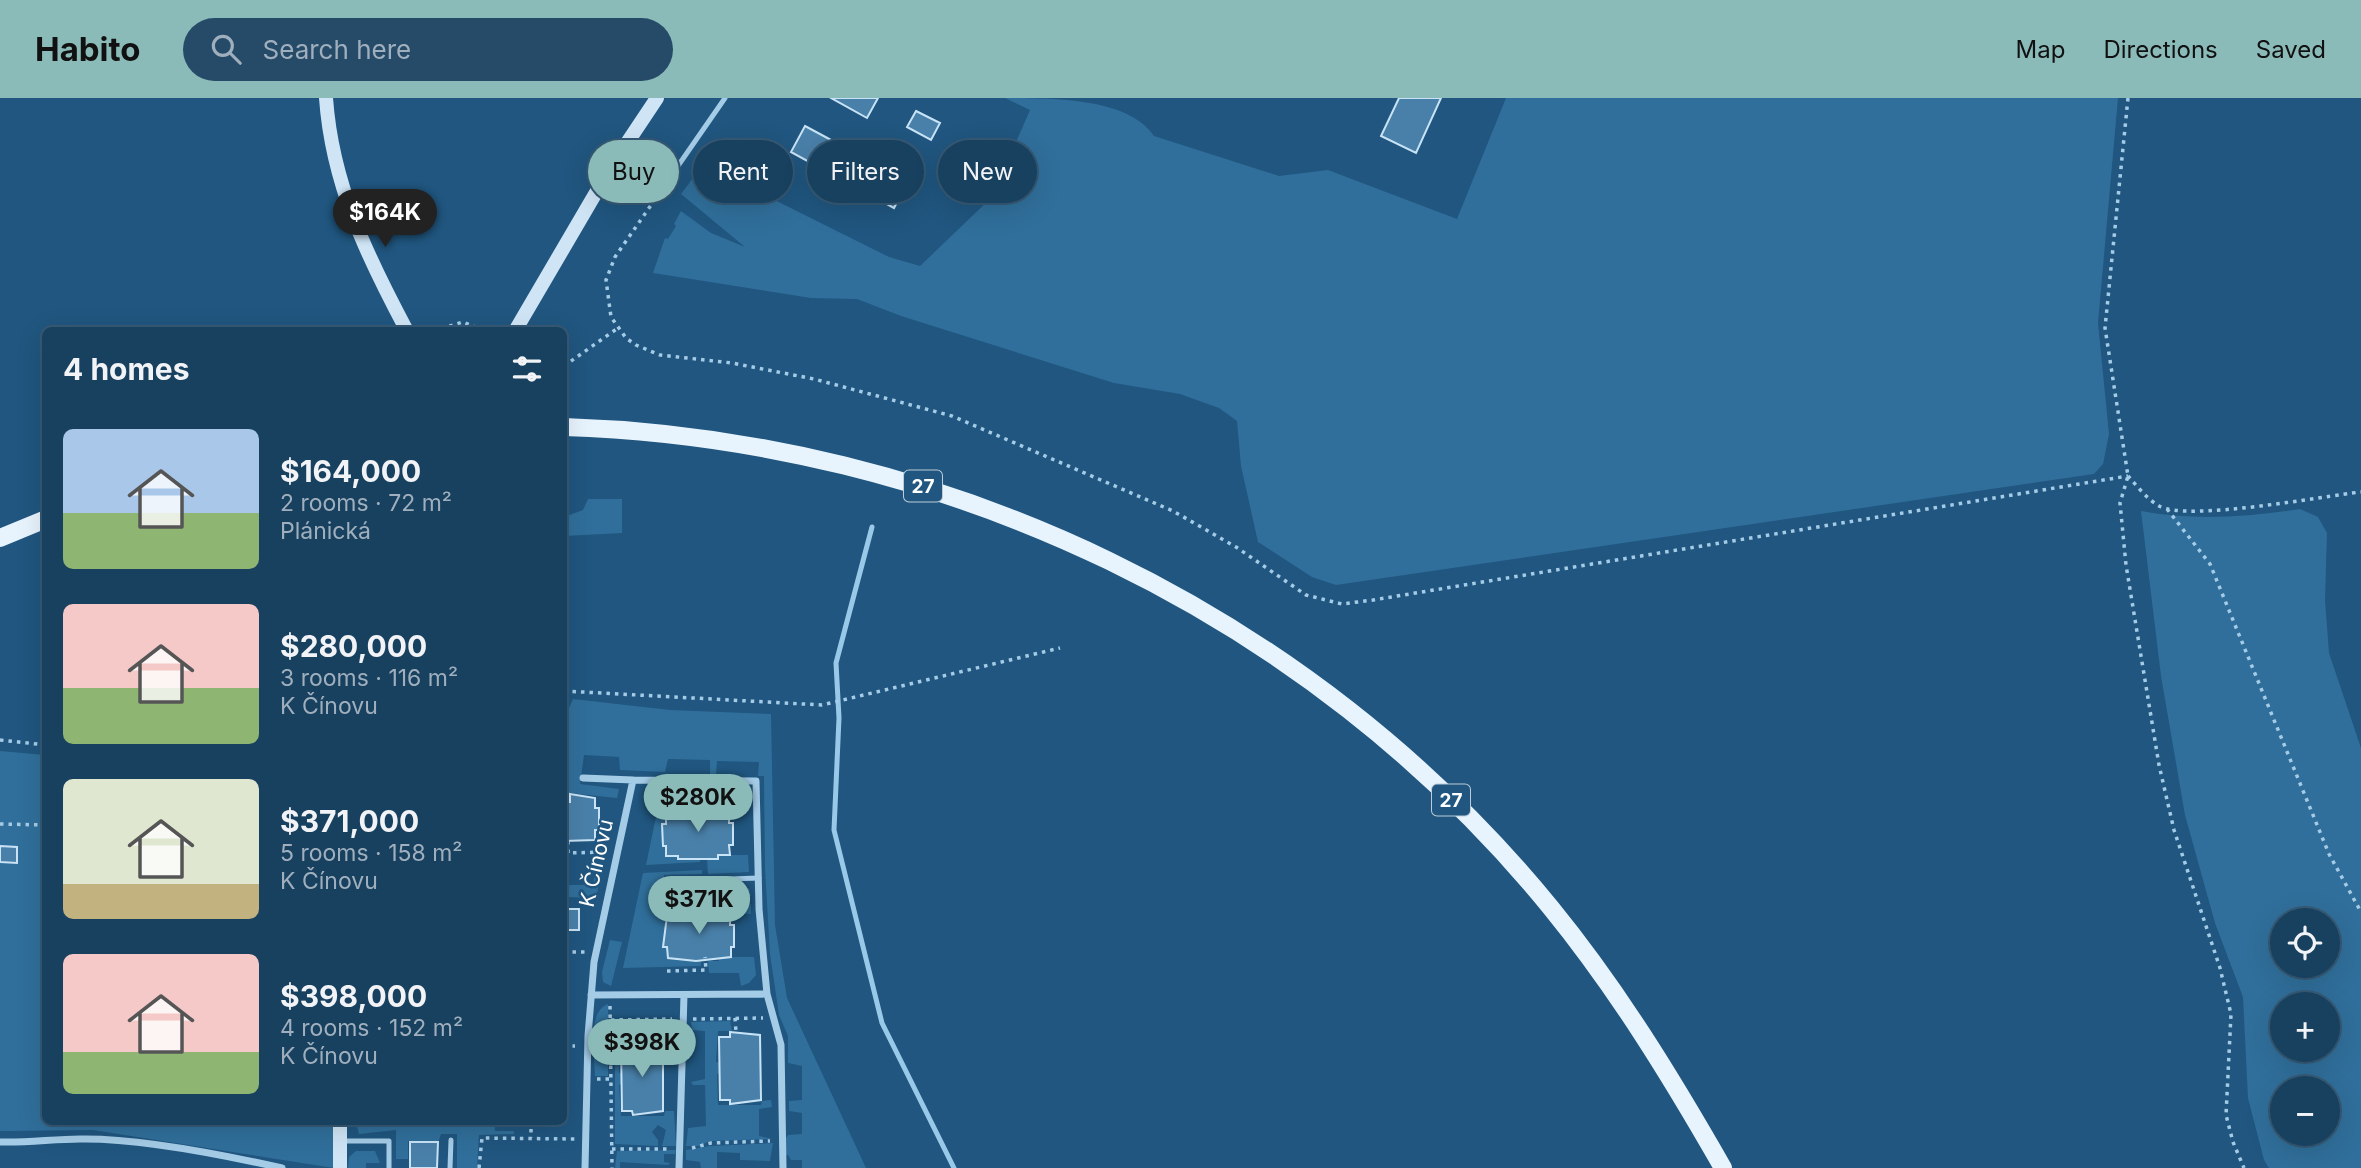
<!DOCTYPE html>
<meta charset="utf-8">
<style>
body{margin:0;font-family:Inter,sans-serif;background:#254b68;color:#f1f3f6;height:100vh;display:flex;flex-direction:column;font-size:26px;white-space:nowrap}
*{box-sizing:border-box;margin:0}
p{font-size:23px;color:#9fafbd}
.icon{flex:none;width:38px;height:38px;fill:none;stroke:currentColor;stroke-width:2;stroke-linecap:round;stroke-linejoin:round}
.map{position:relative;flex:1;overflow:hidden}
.sheet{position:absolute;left:42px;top:229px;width:525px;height:798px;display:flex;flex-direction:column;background:#18405f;border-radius:10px;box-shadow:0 7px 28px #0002,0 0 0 2px #365974}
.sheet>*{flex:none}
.guide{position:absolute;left:588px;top:42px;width:665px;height:63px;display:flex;gap:14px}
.fabs{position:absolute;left:2270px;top:810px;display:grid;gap:14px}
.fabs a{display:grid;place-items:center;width:70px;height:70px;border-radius:50%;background:#18405f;box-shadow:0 7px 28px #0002,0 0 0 2px #365974;font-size:35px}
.price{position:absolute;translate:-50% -60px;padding:0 16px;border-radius:24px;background:#8bbbb9;color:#111;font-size:23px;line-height:46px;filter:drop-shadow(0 2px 4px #0008)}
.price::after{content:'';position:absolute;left:50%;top:42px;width:21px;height:16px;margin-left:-10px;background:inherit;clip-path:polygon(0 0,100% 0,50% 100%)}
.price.selected{background:#222;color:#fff}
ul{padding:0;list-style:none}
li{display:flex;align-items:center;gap:21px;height:175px;padding:0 21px}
li span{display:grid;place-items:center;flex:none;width:196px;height:140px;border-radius:10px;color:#555}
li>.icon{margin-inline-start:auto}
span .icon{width:84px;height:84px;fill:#fffc;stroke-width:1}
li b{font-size:30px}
h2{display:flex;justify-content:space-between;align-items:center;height:84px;padding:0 21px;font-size:30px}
.tag{padding:0 24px;border-radius:32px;background:#18405f;box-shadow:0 7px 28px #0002,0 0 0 2px #365974;font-size:24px;line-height:63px}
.tag.selected{background:#8bbbb9;color:#111}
header{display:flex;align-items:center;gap:42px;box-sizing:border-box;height:98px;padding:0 35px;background:#8bbbb9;color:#111}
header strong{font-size:33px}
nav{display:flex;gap:38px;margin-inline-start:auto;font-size:24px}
.search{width:490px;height:63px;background:#254b68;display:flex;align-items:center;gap:18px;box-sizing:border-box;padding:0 24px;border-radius:38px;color:#9fafbd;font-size:26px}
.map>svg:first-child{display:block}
.green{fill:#306f9b;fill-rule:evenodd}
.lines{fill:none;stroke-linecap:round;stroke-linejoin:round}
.stream{stroke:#99c9e9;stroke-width:5}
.building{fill:#4980a9;stroke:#c9e3f6;stroke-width:2}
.path{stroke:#a5cce7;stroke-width:3.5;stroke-dasharray:3.5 5;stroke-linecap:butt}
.lane{stroke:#a5cce7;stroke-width:5}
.street{stroke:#a5cce7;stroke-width:7}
.secondary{stroke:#cfe5f6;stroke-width:14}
.primary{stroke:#e7f3fd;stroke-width:18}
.labels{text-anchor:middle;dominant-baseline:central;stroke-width:5;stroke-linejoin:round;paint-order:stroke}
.shield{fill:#20567f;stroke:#bcccd9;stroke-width:2}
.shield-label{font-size:19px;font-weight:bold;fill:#fff}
.street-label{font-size:21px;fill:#fff;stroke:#20567f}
</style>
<header>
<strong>Habito</strong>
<div class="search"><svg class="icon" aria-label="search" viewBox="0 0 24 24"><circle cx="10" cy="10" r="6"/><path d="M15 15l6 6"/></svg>Search here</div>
<nav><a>Map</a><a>Directions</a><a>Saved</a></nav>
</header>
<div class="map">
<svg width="2361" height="1070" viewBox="0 0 2361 1070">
<rect width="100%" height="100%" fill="#20567f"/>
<!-- green -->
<path class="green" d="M1005,0C1053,0 1129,0 1154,38L1279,78L1328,72L1457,121L1506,0H2118L2098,225L2109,336L2103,366L2094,376L1336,487L1312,479L1258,444L1241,368L1237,323L1219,310L1180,296L1114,285L901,218L857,201L811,200L653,175L665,140L668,141L676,128L674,126L681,113L711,135L745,149L681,96L696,76L710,70L889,159L920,168L992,99L1030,12Z
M588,401H622V435L564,438V419L583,412Z
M2300,411L2318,419L2327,435L2325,502L2329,555L2361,650V1070H2269L2264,1062L2248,1000L2243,899L2215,825L2185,717L2161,578L2141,413C2194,423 2247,419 2300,411ZM2282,822H2328V868H2282ZM2282,906H2328V952H2282ZM2282,990H2328V1036H2282Z
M573,601L670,612L771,616L775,827L787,900L866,1070H802V1062H791L788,1057H784V1043L788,1037L802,1036V1015L789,1013V1003L802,1002V968L788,965V938L779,917L770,856L765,771L764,678H758L759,664L717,663L716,676H710V662L668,661L665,674L620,672L619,659L584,657L580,686L619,691L617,700L569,695L568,702H564V621Z
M0,653L45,657L46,1024H333L334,1070L93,1032L0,1033Z
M662,690L666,692V704L701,705V692H706V705L733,706L734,693L747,701L749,713L677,712V716H666V726L662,727L663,747L679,761L700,757V764L646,767Z
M718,757H748L749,774L708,776L707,761H718Z
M598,772H602L596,800L565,799L564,787H594V775Z
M702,772V776L664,777V792L669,796L670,806L737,805V792L749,790L751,798H744V806H751V816L678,814V817L667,818L663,849H667L668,859L690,863V860L701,859V868L623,870L643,775Z
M610,842L622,844L611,888L603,884L602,874Z
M719,859H754L756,877L749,885L741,888L739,875H709L708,863H719Z
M608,906V978H595C595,959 586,914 608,906Z
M679,923L680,933L675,938L674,948H664V943H642L643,924Z
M730,923L732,933H718L716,964L722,965V976H717L718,1007H761L762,1003L771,1002L772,1009L759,1011V1038L773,1041L709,1043L700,1048H686L688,1030L706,1028L705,987H693L691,984L705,981V933L692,932L691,924Z
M615,924L634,926V944H620L619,975L624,976V986L619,987L621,1018H664L665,1013H674L676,1048H662L666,1032L658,1027L652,1034L658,1042V1048L615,1046Z
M361,1024H494L495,1033H514V1036L479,1037L477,1070H457V1036H441L438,1045L408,1043V1061H396V1032L359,1036L357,1028Z
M773,1045L770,1063L740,1062V1055L717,1054V1070H701L700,1064L686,1062V1052L710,1048Z
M676,1052L675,1056H664V1064L670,1065L668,1067L620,1064V1070H615L617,1053Z
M356,1053H375L380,1065H366V1070H348L349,1059Z"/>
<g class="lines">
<!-- stream -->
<path class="stream" d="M872,429L836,565L839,620L834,732L882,925L954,1070"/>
</g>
<!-- building -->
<path class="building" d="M831,0H878L867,20Z
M1399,0H1441L1416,55L1381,38Z
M916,13L940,25L931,42L907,29Z
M805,28L846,50L831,76L791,54Z
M880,81L903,93L894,110L871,97Z
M570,696L595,700V710H599V732H595V742L564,743V704H570Z
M718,711V715H729V725H733V747H729L730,757H718V761H678V758H666V748H663L662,726H666V716H677V712Z
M0,748L17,749V765L0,764Z
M564,811H579V832H564Z
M719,813V817H730V827H734V849H731V859L696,863L668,860L667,849H663L667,818L678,817V814Z
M730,934L760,937L761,1002L730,1006V1002H720L719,939H730Z
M632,945L663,948V1013L633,1017L632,1013H622L621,950L632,949Z
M410,1044H438L437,1070H410Z"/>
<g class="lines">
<!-- path -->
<path class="path" d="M2128,0L2105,230L2128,378L2120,405L2126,467L2159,667L2174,732L2220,870L2231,916L2226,1017L2233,1044L2244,1070
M665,87L615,159L606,182L611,219L626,240L636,247L660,257L732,265L814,281L952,318L1173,413L1236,449L1306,497L1342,506L1373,502L2128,378
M433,233L463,224L485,233
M564,268L618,230
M2128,378C2137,388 2147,401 2159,408C2187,424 2323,398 2361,394
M2167,411L2210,466L2329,756L2361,814
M564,593L822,607L1060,550
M0,642L46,647
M0,726L46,727
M568,743V755L606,754
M564,854H586
M667,873L706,872L705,859
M610,908L612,1070
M735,920L736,934
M693,921L763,920
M611,922L672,921
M638,945V921
M564,948H575
M597,981H612
M531,1031V1040
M692,1050L711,1045L770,1043
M612,1051H670
M479,1070L482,1040L575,1041"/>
<!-- lane -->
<path class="lane" d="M671,78L725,0
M668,783L759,780
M340,1043H389V1070
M450,1070L451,1042"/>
<!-- street -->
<path class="street" d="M583,680L633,682L594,864L588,938L585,1070
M633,682L756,683L759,811L767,896
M591,897L767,896L781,947L783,1070
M0,1044C27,1045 54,1041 80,1041C139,1040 224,1057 282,1070
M679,1070L684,897"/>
<!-- secondary -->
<path class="secondary" d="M326,0C332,86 367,158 407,233
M515,233L611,69L657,0
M340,1024V1070"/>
<!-- primary -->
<path class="primary" d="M564,329C943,341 1310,514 1551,810C1617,891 1671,979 1723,1070
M0,440L46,421"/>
</g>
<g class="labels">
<!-- shield labels -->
<g class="shield">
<rect x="904" y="372.5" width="38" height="31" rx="5"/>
<rect x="1432" y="686.5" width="38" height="31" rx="5"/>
</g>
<g class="shield-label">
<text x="923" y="388">27</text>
<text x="1451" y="702">27</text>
</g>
<!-- street labels -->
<g class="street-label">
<text transform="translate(596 765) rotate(-77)">K Čínovu</text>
</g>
</g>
</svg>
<div class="fabs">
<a><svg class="icon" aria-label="locate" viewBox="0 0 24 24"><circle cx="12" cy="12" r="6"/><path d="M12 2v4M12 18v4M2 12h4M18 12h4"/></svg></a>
<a>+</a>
<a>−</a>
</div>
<b class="price selected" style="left:385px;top:151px">$164K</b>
<b class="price" style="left:698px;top:736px">$280K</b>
<b class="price" style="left:699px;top:838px">$371K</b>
<b class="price" style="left:642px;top:981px">$398K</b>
<div class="guide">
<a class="tag selected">Buy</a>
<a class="tag">Rent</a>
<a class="tag">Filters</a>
<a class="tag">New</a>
</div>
<section class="sheet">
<h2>4 homes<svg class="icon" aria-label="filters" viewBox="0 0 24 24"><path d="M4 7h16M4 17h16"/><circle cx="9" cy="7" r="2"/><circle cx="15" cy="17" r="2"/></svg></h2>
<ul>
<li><span style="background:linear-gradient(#a9c7e8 60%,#8fb573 0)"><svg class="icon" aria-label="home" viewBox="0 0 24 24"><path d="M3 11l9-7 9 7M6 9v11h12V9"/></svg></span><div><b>$164,000</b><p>2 rooms · 72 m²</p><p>Plánická</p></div></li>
<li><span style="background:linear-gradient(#f6c9c9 60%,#8fb573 0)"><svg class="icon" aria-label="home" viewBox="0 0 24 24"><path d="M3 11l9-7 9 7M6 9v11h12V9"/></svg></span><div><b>$280,000</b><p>3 rooms · 116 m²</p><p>K Čínovu</p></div></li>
<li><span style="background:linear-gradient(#dfe7d0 75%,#c2b280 0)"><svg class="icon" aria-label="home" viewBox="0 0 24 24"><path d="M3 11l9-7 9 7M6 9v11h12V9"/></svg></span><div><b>$371,000</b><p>5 rooms · 158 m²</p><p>K Čínovu</p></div></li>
<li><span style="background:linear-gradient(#f6c9c9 70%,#8fb573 0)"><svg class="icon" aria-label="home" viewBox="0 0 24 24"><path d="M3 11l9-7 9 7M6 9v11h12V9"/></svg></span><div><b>$398,000</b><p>4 rooms · 152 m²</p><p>K Čínovu</p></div></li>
</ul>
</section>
</div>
